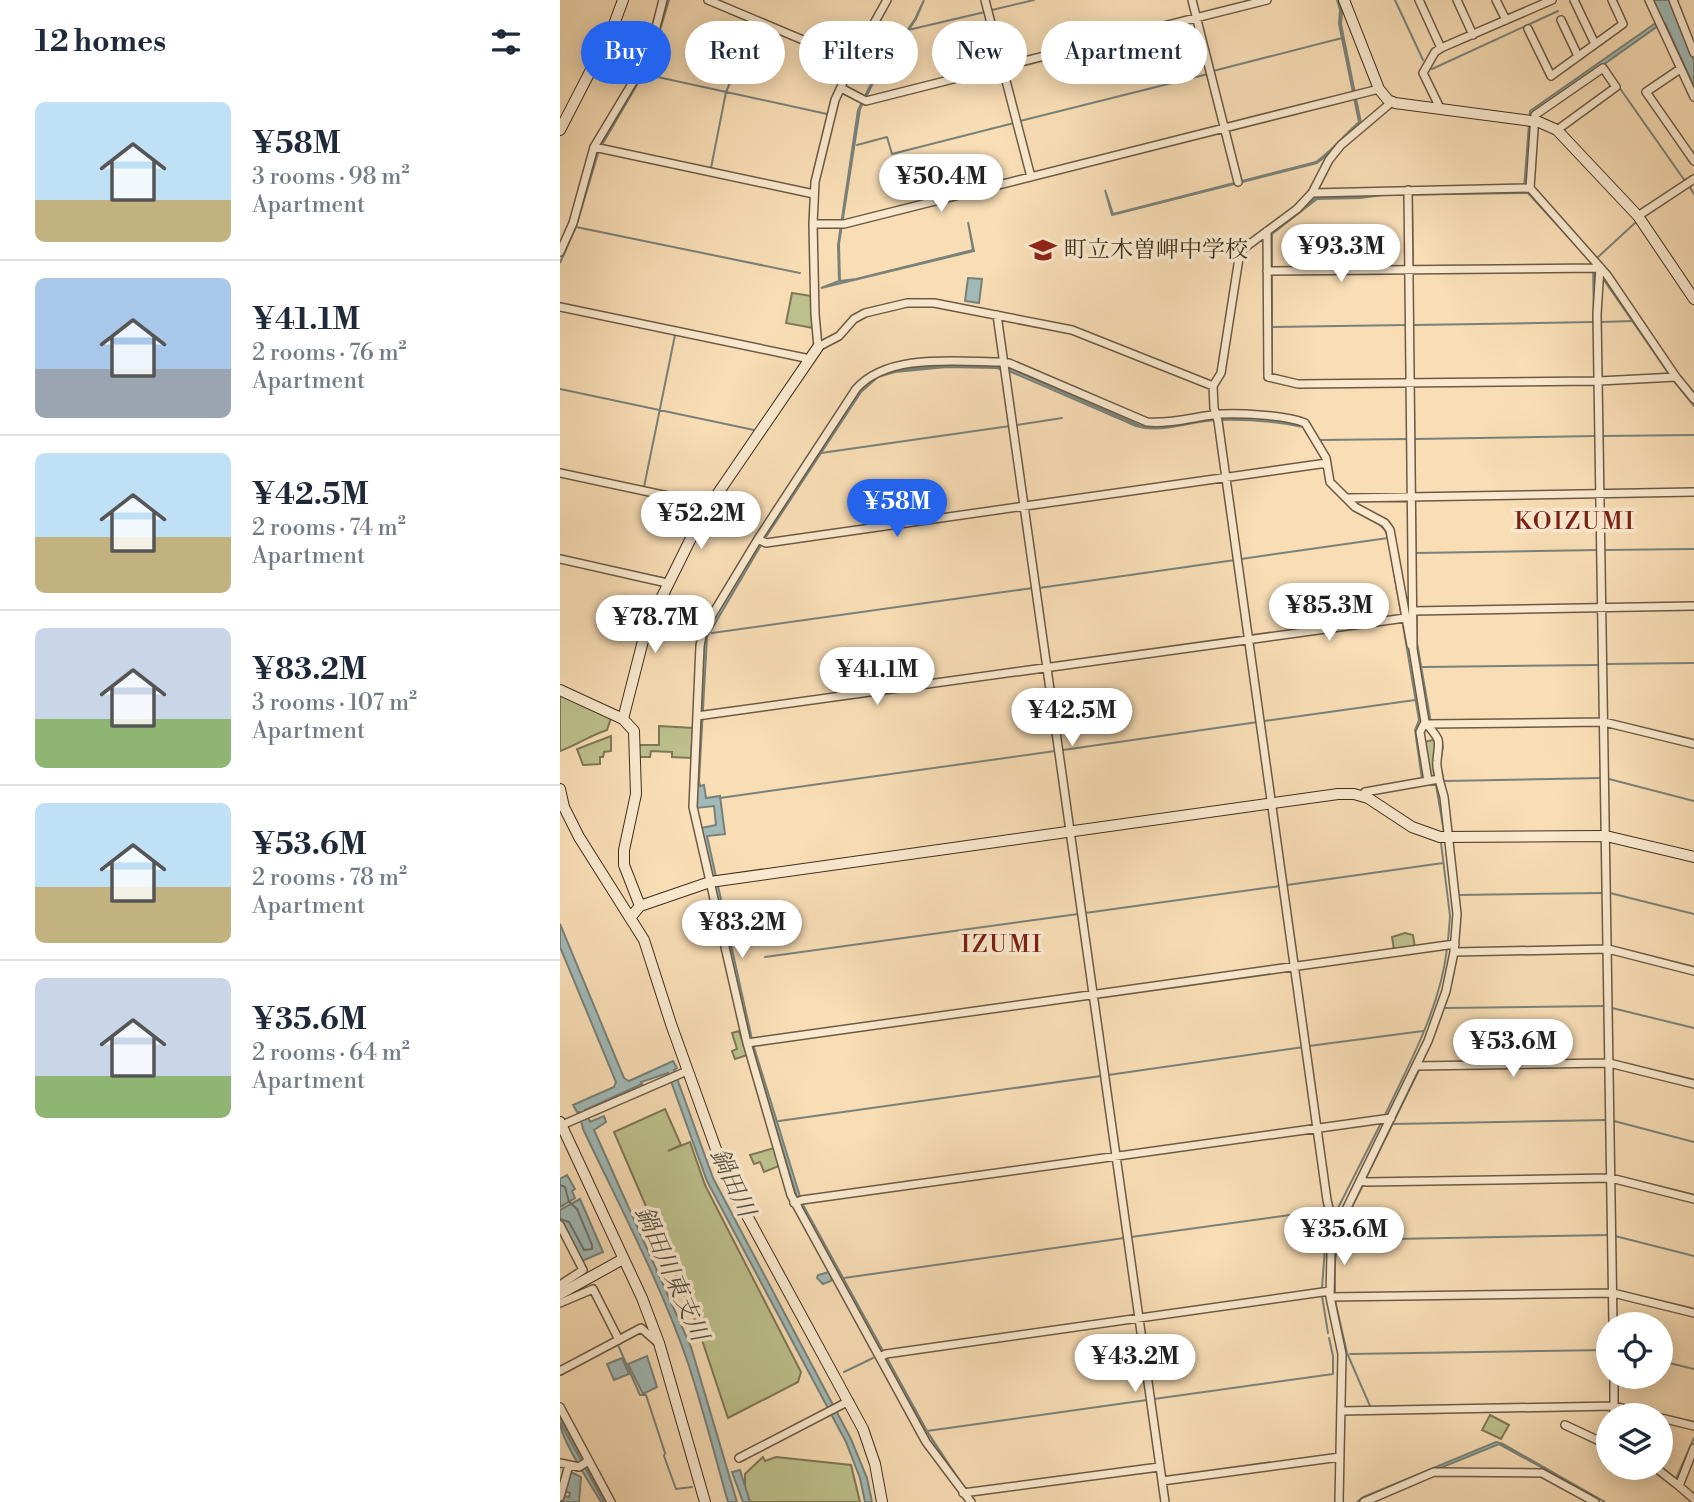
<!DOCTYPE html>
<meta charset="utf-8">
<style>
body{margin:0;font-family:"Libre Bodoni","Noto Serif JP",serif;background:#f6f6f7;color:#1f2937;height:100vh;display:flex;flex-direction:column;font-size:26px;white-space:nowrap}
*{box-sizing:border-box;margin:0}
p{font-size:23px;color:#747a83}
.icon{flex:none;width:38px;height:38px;fill:none;stroke:currentColor;stroke-width:2;stroke-linecap:round;stroke-linejoin:round}
.map{position:relative;flex:1;overflow:hidden}
.sheet{display:flex;flex-direction:column;background:#fff;width:560px}
.sheet>*{flex:none}
.guide{position:absolute;left:21px;top:21px;width:665px;height:63px;display:flex;gap:14px}
.fabs{position:absolute;left:1036px;top:1312px;display:grid;gap:14px}
.fabs a{display:grid;place-items:center;width:77px;height:77px;border-radius:50%;background:#fff;box-shadow:0 4px 18px #0003;font-size:35px}
.price{position:absolute;translate:-50% -60px;padding:0 16px;border-radius:24px;background:#fff;color:#222;font-size:23px;line-height:46px;filter:drop-shadow(0 2px 4px #0008)}
.price::after{content:'';position:absolute;left:50%;top:42px;width:21px;height:16px;margin-left:-10px;background:inherit;clip-path:polygon(0 0,100% 0,50% 100%)}
.price.active{background:#2563eb;color:#fff}
ul{padding:0;list-style:none}
li{display:flex;align-items:center;gap:21px;height:175px;padding:0 35px}
li+li{border-top:2px solid #e0e1e3}
li span{display:grid;place-items:center;flex:none;width:196px;height:140px;border-radius:10px;color:#555}
li>.icon{margin-inline-start:auto}
span .icon{width:84px;height:84px;fill:#fffc;stroke-width:1}
li b{font-size:30px}
h2{display:flex;justify-content:space-between;align-items:center;height:84px;padding:0 35px;font-size:30px}
.pill{padding:0 24px;border-radius:32px;background:#fff;box-shadow:0 4px 18px #0003;font-size:24px;line-height:63px}
.pill.active{background:#2563eb;color:#fff}
main{display:flex;flex:1;min-height:0}
.map>svg:first-child{display:block}
.green{fill:#bdc18d;stroke:#7e7856;stroke-width:2}
.water{fill:#a1bab7;stroke:#79827a;stroke-width:2}
.lines{fill:none;stroke-linecap:round;stroke-linejoin:round}
.shore{stroke:#70746a;stroke-width:2}
.stream{stroke:#79827a;stroke-width:2}
.street-casing{stroke:#6c5a44;stroke-width:10}
.secondary-casing{stroke:#3e2f1e;stroke-width:12}
.street{stroke:#fae9cf;stroke-width:7}
.secondary{stroke:#fae9cf;stroke-width:10}
.labels{text-anchor:middle;dominant-baseline:central;stroke-width:7;stroke-linejoin:round;paint-order:stroke}
.poi-label{font-size:23px;fill:#3e2f1e;stroke:#fae9cf;text-anchor:start}
.neighbourhood-label{font-size:24px;letter-spacing:2px;fill:#7a1f14;stroke:#fae9cf}
.water-label{font-size:24px;font-style:italic;fill:#575244;stroke:#fae9cf}
</style>
<main>
<section class="sheet">
<h2>12 homes<svg class="icon" aria-label="filters" viewBox="0 0 24 24"><path d="M4 7h16M4 17h16"/><circle cx="9" cy="7" r="2"/><circle cx="15" cy="17" r="2"/></svg></h2>
<ul>
<li><span style="background:linear-gradient(#bfe0f5 70%,#c2b280 0)"><svg class="icon" aria-label="home" viewBox="0 0 24 24"><path d="M3 11l9-7 9 7M6 9v11h12V9"/></svg></span><div><b>¥58M</b><p>3 rooms · 98 m²</p><p>Apartment</p></div></li>
<li><span style="background:linear-gradient(#a9c7e8 65%,#9aa5b1 0)"><svg class="icon" aria-label="home" viewBox="0 0 24 24"><path d="M3 11l9-7 9 7M6 9v11h12V9"/></svg></span><div><b>¥41.1M</b><p>2 rooms · 76 m²</p><p>Apartment</p></div></li>
<li><span style="background:linear-gradient(#bfe0f5 60%,#c2b280 0)"><svg class="icon" aria-label="home" viewBox="0 0 24 24"><path d="M3 11l9-7 9 7M6 9v11h12V9"/></svg></span><div><b>¥42.5M</b><p>2 rooms · 74 m²</p><p>Apartment</p></div></li>
<li><span style="background:linear-gradient(#c9d6e8 65%,#8fb573 0)"><svg class="icon" aria-label="home" viewBox="0 0 24 24"><path d="M3 11l9-7 9 7M6 9v11h12V9"/></svg></span><div><b>¥83.2M</b><p>3 rooms · 107 m²</p><p>Apartment</p></div></li>
<li><span style="background:linear-gradient(#bfe0f5 60%,#c2b280 0)"><svg class="icon" aria-label="home" viewBox="0 0 24 24"><path d="M3 11l9-7 9 7M6 9v11h12V9"/></svg></span><div><b>¥53.6M</b><p>2 rooms · 78 m²</p><p>Apartment</p></div></li>
<li><span style="background:linear-gradient(#c9d6e8 70%,#8fb573 0)"><svg class="icon" aria-label="home" viewBox="0 0 24 24"><path d="M3 11l9-7 9 7M6 9v11h12V9"/></svg></span><div><b>¥35.6M</b><p>2 rooms · 64 m²</p><p>Apartment</p></div></li>
</ul>
</section>
<div class="map">
<svg width="1134" height="1502" viewBox="0 0 1134 1502">
<rect width="100%" height="100%" fill="#f8ddb5"/>
<filter id="stains"><feTurbulence type="fractalNoise" baseFrequency=".00286" numOctaves="4"/><feColorMatrix values="0 0 0 0 .2 0 0 0 0 .09 0 0 0 0 .02 0 0 0 .5 -.17"/></filter>
<radialGradient id="worn" r=".72"><stop offset=".6" stop-color="#630" stop-opacity="0"/><stop offset="1" stop-color="#630" stop-opacity=".3"/></radialGradient>
<!-- green -->
<path class="green" d="M232,293L252,296L253,328L226,323Z
M0,693L51,718L47,730C31,735 17,745 0,751Z
M99,726L133,728L131,758L112,757V752L91,751L90,757H79V745H99Z
M51,736V751L44,752L43,757H40V764L23,765L17,749Z
M877,739L878,777L871,778L864,742Z
M845,933L853,935L855,948L834,950L832,937Z
M179,1031L187,1055L175,1059L172,1051L177,1049L172,1033Z
M105,1109L121,1145L108,1151L130,1142L145,1185L241,1372L238,1382L168,1418L137,1325L54,1132Z
M214,1148L219,1166L204,1172L200,1162L194,1164L190,1155Z
M930,1415L949,1425L941,1439L922,1430Z
M203,1457L205,1461L216,1457L291,1465L300,1502H190L185,1488V1474Z"/>
<!-- water -->
<path class="water" d="M106,0H109L97,40L78,83L39,150L16,227L0,263L15,227L37,152L76,83L95,39Z
M364,0L356,19L314,81L300,109L279,244L280,281L296,279L413,250L408,222L414,251L261,288L279,281L278,245L298,110L312,82L355,19Z
M777,0L782,12L781,24L801,123C785,135 773,152 757,163L552,215L545,190L553,214L756,162C772,151 784,135 799,122L779,24L780,10Z
M1092,0H1110L1134,61V87L1105,23L1098,26L971,116L968,189L1034,262L1111,374L1134,403V406L1113,380L1037,270H1034L1041,719L1033,264L968,193L823,195L800,198L757,199L712,234V375H711L710,233L756,198L798,197L821,193L964,189L970,111L1100,20Z
M408,278L422,279L419,303L405,301Z
M386,365L449,368L581,426C599,428 618,423 636,421C664,417 719,414 745,427L763,460L743,427C714,421 685,419 656,420C630,421 601,434 576,426L449,371L436,368L387,367L335,372L318,377L301,392L204,540L147,637L139,781L140,786L144,785L146,798L160,796L165,834L147,836L193,1044L242,1203L367,1431L405,1489C357,1421 317,1348 272,1277L271,1281L263,1284L257,1278L258,1275L269,1272L238,1201L191,1045L141,828L156,825L154,806L136,808L144,645C149,617 169,592 184,568C221,508 260,450 299,391L316,376L335,370Z
M0,924L64,1078L69,1081L113,1061L117,1068L114,1070L153,1178L291,1439L307,1478L312,1502H305L300,1478L286,1442L147,1181L108,1073L81,1082L82,1084L25,1110L30,1122L44,1116L46,1122L34,1130L131,1347L177,1502H168C155,1456 143,1409 128,1363C101,1284 59,1205 23,1129L19,1112H17L13,1105L54,1087L56,1082L0,947Z
M7,1175L15,1189L12,1191L15,1198L0,1207V1179Z
M20,1199L43,1252L22,1261L0,1221V1210Z
M87,1356L97,1387L83,1394L68,1364Z
M62,1358L69,1374L54,1380L47,1364Z
M0,1422L44,1502H41C31,1485 0,1438 0,1422Z
M936,1442L943,1444L1045,1502L939,1444L797,1502L803,1497Z
M180,1470L190,1502H183L172,1472Z
M11,1472L21,1477L19,1502H2L4,1496L9,1497L10,1493L5,1491Z"/>
<g class="lines">
<!-- shore -->
<path class="shore" d="M0,1185L5,1187L9,1202L17,1209L32,1245V1249L24,1250L9,1222L0,1219"/>
<!-- stream -->
<path class="stream" d="M835,0L863,60
M432,10L474,0
M348,30L425,12
M872,69L998,11
M653,71L782,38
M84,74L267,114
M1059,87L1125,181
M460,121L648,74
M297,145L327,137L332,154L454,123
M151,168L166,92L196,23
M1129,186L1134,194
M852,194L853,265
M16,227L240,273
M1037,258L1076,222
M1041,322L1073,321
M854,325L1034,322
M712,327L846,325
M0,389L194,430
M854,404L855,493
M457,425L502,418
M1043,436L1134,435
M854,439L1035,436
M761,440L848,439
M261,453L450,426
M767,484L791,508L811,520
M84,487L115,335
M855,500L856,607
M819,524L825,530L828,538L841,613
M1044,550L1134,549
M856,553L1037,550
M15,559L103,578
M681,559L828,538
M479,588L675,560
M857,614V643L871,723
M843,625L859,720L855,730L862,779
M152,633L473,588
M1047,664L1134,663
M863,667L1039,665
M704,721L855,700
M880,736L883,747L881,757
M503,750L698,722
M882,773L888,802
M1049,779L1134,801
M885,781L1041,778
M863,785H876L884,832
M160,798L495,751
M881,843L890,916L888,941
M727,885L883,863
M1050,893L1134,914
M899,895L1043,893
M525,913L720,886
M899,927L900,916
M205,957L518,914
M885,1008L1045,1006
M1052,1008L1134,1028
M1045,1039V1059
M749,1046L863,1031
M862,1063L889,994L897,955
M548,1075L744,1047
M825,1115C850,1062 880,1008 887,949
M219,1121L541,1076
M1054,1121L1134,1142
M833,1124L1046,1120
M1047,1157V1174
M806,1178L859,1070
M774,1209L778,1208L821,1123
M1055,1236L1134,1256
M571,1237L766,1210
M781,1240L1049,1235
M284,1278L564,1238
M762,1288L767,1221L766,1210
M775,1293C775,1280 774,1266 776,1254C779,1229 792,1207 803,1185
M762,1296L768,1333
M775,1300L787,1353L810,1406
M58,1345L80,1395H86L105,1453L104,1456L116,1489L132,1487
M790,1354L1048,1350
M1101,1361L1134,1369
M284,1372L313,1358
M594,1399L773,1374V1356L769,1338
M0,1418L24,1461
M367,1431L587,1400
M26,1466L46,1502
M1116,1479L1134,1438"/>
<defs>
<path id="street" d="M148,0L293,61
M327,0L293,61L275,100L255,182L253,224L255,314L258,347L279,336L294,319L305,313L347,303H374L512,330L653,386
M425,0L471,177
M632,0L678,182
M859,0L881,48
M897,0L913,35
M936,0L946,20
M1014,0L1035,44
M1089,0L1134,97
M1113,0L1134,53
M1001,20L1018,56
M968,29L991,76L1063,24L1052,0
M1120,69L1086,92L1134,161
M281,88L306,101L707,0
M880,108L863,73L875,52L881,48L992,0
M997,130L1056,87L1043,68L975,115L970,188L1047,275L1116,377L1134,399
M34,147L254,194
M848,190L853,649L865,722L860,732L868,781
M752,193L970,188
M1078,216L1134,179
M253,224H284L819,89
M707,231L708,377L738,384L1039,381L1116,377
M0,252L13,223L34,147L73,82L94,35L103,0
M1040,267L1037,314L1053,1325
M707,271L1039,268
M0,307L250,359
M437,315L605,1502
M444,364L449,363L587,422C608,424 631,418 652,415C673,412 726,415 745,423L766,458L770,482L795,507L825,523L830,530L851,645
M0,473L150,505
M787,498L1134,492
M198,539L206,543L767,463
M0,559L107,583
M853,611L1134,606
M137,716L845,618
M866,723C882,743 879,737 877,761C876,767 879,774 879,779
M867,724L1044,722L1134,744
M894,952L1048,949L1134,971
M187,1043L895,944
M856,1066L1049,1063L1134,1084
M2,1125L127,1071
M801,1180L806,1182L1051,1178L1134,1199
M234,1203L242,1200L831,1118
M0,1225L23,1270L0,1285
M775,1234L767,1200L658,421L654,408L653,386L661,373L679,258L683,249L737,209L752,193L769,160L781,145L833,101
M770,1297L1053,1293L1134,1313
M0,1303L33,1289L59,1340
M320,1357L326,1354L770,1291
M0,1371L81,1328L98,1343
M1054,1377V1416
M0,1407L51,1502
M781,1411L1054,1406L1093,1416
M1101,1418L1134,1426
M1005,1425L1048,1445
M1134,1448L1119,1486L1134,1499
M179,1458L289,1401
M0,1463L19,1467L28,1461
M1096,1468L1119,1486
M602,1481L780,1457
M403,1493L599,1467
M0,1497L9,1465
M411,1502L366,1442L231,1195L187,1043L133,807L140,646L143,630L198,539L296,389C328,352 399,362 444,362
M779,1502L782,1354L770,1297L771,1254L775,1234L781,1220L868,1041L886,991L894,952L897,914L884,797L879,779L805,792L801,796
M804,1502L874,1472L982,1473L1035,1502"/>
<path id="secondary" d="M784,0L819,89L828,100L835,103L979,122L997,130L1078,216L1134,299
M0,130L53,27L63,0
M0,690L63,719L74,731L76,794L64,850V865L80,906
M63,719L86,629L141,518L258,347
M0,789L4,807L19,837L84,940L111,1024L166,1177L303,1429L315,1464L322,1502
M70,918L80,906L150,882L778,794H794L808,798L852,827L880,837L1046,836L1134,857
M0,1122L82,1298L99,1343L145,1502
M0,1294L63,1259"/>
</defs>
<!-- street casing -->
<use href="#street" class="street-casing"/>
<!-- secondary casing -->
<use href="#secondary" class="secondary-casing"/>
<!-- street -->
<use href="#street" class="street"/>
<!-- secondary -->
<use href="#secondary" class="secondary"/>
</g>
<!-- icons -->
<defs>
<symbol id="school-bare" viewBox="-9 -9 18 18"><path d="M0-5L7-2L0 1L-7-2ZM-4 1L0 2.5L4 1V4Q0 6-4 4Z" fill="#8f2418" stroke="#fae9cf" stroke-width="2.5" paint-order="stroke"/></symbol>
</defs>
<g fill-rule="evenodd">
<use href="#school-bare" x="464" y="231" width="38" height="38"/>
</g>
<g class="labels">
<!-- poi labels -->
<g class="poi-label">
<text x="504" y="250">町立木曽岬中学校</text>
</g>
<!-- neighbourhood labels -->
<g class="neighbourhood-label">
<text x="1015" y="522">KOIZUMI</text>
<text x="442" y="945">IZUMI</text>
</g>
<!-- water labels -->
<g class="water-label">
<text transform="translate(172 1183) rotate(65)">鍋田川</text>
<text transform="translate(111 1274) rotate(66)">鍋田川東支川</text>
</g>
</g>
<rect width="100%" height="100%" filter="url(#stains)"/>
<rect width="100%" height="100%" fill="url(#worn)"/>
</svg>
<div class="fabs">
<a><svg class="icon" aria-label="locate" viewBox="0 0 24 24"><circle cx="12" cy="12" r="6"/><path d="M12 2v4M12 18v4M2 12h4M18 12h4"/></svg></a>
<a><svg class="icon" aria-label="layers" viewBox="0 0 24 24"><path d="M12 4l9 5-9 5-9-5zM3 14l9 5 9-5"/></svg></a>
</div>
<b class="price" style="left:381px;top:214px">¥50.4M</b>
<b class="price" style="left:781px;top:284px">¥93.3M</b>
<b class="price active" style="left:337px;top:539px">¥58M</b>
<b class="price" style="left:141px;top:551px">¥52.2M</b>
<b class="price" style="left:769px;top:643px">¥85.3M</b>
<b class="price" style="left:95px;top:655px">¥78.7M</b>
<b class="price" style="left:317px;top:707px">¥41.1M</b>
<b class="price" style="left:512px;top:748px">¥42.5M</b>
<b class="price" style="left:182px;top:960px">¥83.2M</b>
<b class="price" style="left:953px;top:1079px">¥53.6M</b>
<b class="price" style="left:784px;top:1267px">¥35.6M</b>
<b class="price" style="left:575px;top:1394px">¥43.2M</b>
<div class="guide">
<a class="pill active">Buy</a>
<a class="pill">Rent</a>
<a class="pill">Filters</a>
<a class="pill">New</a>
<a class="pill">Apartment</a>
</div>
</div>
</main>
